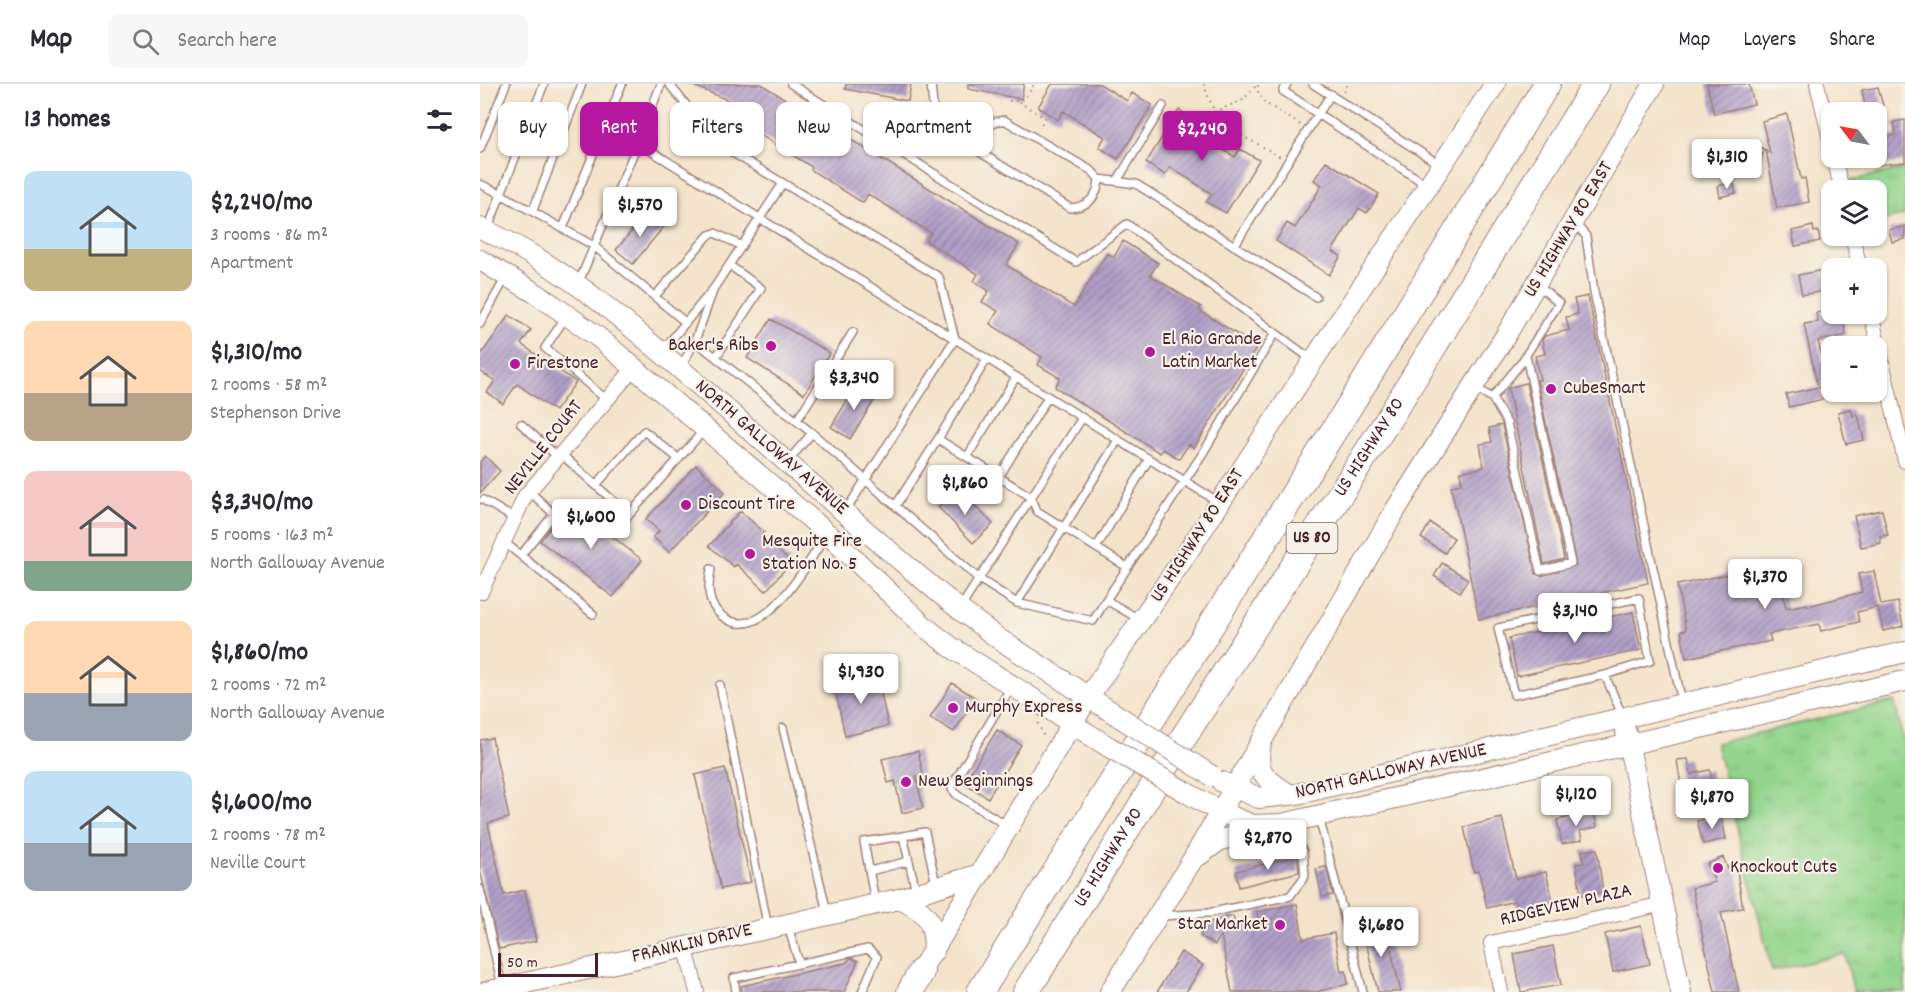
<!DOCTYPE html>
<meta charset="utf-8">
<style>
body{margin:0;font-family:Dekko,sans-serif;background:#f7f7f7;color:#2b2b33;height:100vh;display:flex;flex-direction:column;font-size:22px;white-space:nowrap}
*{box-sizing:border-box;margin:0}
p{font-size:20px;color:#7c7c81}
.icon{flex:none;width:33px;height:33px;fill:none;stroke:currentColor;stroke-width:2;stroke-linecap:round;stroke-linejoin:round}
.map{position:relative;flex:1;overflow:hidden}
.sheet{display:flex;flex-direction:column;background:#fff;width:480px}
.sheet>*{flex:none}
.hud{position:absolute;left:18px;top:18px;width:570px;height:54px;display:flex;gap:12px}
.needle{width:39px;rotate:302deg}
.controls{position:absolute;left:1341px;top:18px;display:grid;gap:12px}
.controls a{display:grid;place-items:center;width:66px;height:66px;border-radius:12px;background:#fff;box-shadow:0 2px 4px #0004;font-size:30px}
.scale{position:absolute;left:18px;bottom:15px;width:100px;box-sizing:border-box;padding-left:6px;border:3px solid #4a1f2b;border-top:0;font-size:16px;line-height:21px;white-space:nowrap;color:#4a1f2b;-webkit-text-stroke:4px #f7f3e8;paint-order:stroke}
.price{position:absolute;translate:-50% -51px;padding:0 14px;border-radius:6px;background:#fff;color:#222;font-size:20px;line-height:39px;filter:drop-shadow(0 2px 3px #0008)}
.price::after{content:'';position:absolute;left:50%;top:36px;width:18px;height:14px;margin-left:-9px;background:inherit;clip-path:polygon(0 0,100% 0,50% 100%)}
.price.on{background:#b5179e;color:#fff}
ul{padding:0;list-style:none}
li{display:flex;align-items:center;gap:18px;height:150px;padding:0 24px}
li span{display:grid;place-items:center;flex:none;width:168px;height:120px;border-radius:12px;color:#555}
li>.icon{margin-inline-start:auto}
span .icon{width:72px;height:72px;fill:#fffc;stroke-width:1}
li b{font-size:26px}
h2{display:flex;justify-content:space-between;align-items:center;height:72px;padding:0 24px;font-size:26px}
.chip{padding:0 21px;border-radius:12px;background:#fff;box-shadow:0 2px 4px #0004;font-size:21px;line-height:54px}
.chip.on{background:#b5179e;color:#fff}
header{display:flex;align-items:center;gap:36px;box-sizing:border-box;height:84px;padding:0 30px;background:#fff;border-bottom:2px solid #e1e1e2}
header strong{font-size:28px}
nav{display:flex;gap:33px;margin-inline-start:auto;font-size:21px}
.search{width:420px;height:54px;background:#f7f7f7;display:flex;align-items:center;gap:15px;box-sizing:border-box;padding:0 21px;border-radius:12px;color:#7c7c81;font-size:22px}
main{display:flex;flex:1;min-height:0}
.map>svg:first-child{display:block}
.grass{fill:url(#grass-tufts);stroke:#6e7a5c;stroke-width:1.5}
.building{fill:url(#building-hatch)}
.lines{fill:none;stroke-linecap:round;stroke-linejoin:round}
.lane-casing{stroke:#9f817b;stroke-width:10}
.street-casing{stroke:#9f817b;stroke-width:16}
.secondary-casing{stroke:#9f817b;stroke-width:22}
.highway-casing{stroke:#9f817b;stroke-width:28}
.path{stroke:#9f817b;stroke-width:2;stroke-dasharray:1.5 4.5;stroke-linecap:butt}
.lane{stroke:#fff;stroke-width:7}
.street{stroke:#fff;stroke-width:14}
.secondary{stroke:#fff;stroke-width:20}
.highway{stroke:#fff;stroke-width:26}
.secondary-bridge-casing{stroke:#9f817b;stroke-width:22;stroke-linecap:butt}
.secondary-bridge{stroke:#fff;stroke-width:20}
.poi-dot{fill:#b5179e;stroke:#f7f3e8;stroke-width:2}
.labels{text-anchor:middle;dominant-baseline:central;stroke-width:4.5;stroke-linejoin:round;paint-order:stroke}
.shield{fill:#f7f3e8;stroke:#7e5f64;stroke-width:1.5}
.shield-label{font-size:18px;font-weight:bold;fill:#4a1f2b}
.street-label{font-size:20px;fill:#4a1f2b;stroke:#f7f3e8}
.poi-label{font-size:20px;fill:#4a1f2b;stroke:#f7f3e8;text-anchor:start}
</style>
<header>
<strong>Map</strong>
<div class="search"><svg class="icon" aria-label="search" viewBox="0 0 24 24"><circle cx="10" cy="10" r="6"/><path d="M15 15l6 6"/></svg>Search here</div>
<nav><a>Map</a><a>Layers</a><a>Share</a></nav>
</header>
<main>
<section class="sheet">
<h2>13 homes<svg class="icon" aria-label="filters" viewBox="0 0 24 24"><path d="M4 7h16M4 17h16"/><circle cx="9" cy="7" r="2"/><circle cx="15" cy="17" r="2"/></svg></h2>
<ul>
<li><span style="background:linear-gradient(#bfe0f5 65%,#c2b280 0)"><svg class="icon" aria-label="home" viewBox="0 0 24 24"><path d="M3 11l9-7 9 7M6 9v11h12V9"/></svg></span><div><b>$2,240/mo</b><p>3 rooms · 86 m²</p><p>Apartment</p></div></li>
<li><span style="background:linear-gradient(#ffd9b3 60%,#b9a48a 0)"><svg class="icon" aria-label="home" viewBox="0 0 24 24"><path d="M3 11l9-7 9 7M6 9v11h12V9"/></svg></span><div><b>$1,310/mo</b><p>2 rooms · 58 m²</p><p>Stephenson Drive</p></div></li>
<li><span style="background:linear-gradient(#f6c9c9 75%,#7fa58c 0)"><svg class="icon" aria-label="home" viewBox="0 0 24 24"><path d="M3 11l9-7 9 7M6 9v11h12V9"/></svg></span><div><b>$3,340/mo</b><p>5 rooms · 163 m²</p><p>North Galloway Avenue</p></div></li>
<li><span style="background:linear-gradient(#ffd9b3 60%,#9aa5b1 0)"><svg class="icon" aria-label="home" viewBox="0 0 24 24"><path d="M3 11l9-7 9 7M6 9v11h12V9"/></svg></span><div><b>$1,860/mo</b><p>2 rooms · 72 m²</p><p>North Galloway Avenue</p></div></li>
<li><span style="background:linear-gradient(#bfe0f5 60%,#9aa5b1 0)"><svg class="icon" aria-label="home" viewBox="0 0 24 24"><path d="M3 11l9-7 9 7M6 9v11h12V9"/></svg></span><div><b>$1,600/mo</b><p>2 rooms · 78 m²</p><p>Neville Court</p></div></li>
</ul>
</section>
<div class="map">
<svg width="1425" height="908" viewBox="0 0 1425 908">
<defs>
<pattern id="grass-tufts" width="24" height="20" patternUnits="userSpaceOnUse" patternTransform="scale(1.5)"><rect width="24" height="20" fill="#93d58c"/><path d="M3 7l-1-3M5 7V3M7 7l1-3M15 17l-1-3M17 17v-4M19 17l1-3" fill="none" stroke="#80b679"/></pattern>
<pattern id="building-hatch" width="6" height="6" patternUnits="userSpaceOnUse" patternTransform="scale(1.5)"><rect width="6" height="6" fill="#b09fc8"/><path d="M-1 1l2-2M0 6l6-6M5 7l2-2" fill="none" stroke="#9181a3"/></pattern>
</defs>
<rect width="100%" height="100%" fill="#f7f3e8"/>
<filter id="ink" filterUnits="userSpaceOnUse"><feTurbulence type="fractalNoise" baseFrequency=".0167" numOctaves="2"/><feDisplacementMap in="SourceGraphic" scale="12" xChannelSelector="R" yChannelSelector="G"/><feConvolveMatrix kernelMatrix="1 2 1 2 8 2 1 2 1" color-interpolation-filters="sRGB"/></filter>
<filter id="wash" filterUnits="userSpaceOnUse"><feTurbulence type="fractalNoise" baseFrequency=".008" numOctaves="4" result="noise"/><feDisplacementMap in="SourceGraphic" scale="24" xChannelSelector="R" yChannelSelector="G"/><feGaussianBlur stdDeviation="1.35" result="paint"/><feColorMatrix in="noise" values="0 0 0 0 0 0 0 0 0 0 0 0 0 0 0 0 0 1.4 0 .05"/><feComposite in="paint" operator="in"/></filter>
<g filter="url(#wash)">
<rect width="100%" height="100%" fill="#f4e3cb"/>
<!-- grass -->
<path class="grass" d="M1425,84V131L1397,138L1396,106H1371L1369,97Z
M1414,617L1425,663V908H1374L1365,870L1292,887L1236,659Z"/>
<g id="blocks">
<!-- building -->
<path class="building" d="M209,0H281L539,160L526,181L594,223L627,169L634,173L643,157L678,179L670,191L721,223L719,226L777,263L714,364L709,360L699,375L683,365L680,369L575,303L580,294L558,281L562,273L510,240L518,227L502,218L509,207L494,197L498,190L446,157L451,149L388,110L383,119L331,86L332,83L254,35L260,21Z
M366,0H431L428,17L365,5Z
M488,0H544L541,15L488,5Z
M572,0H620L647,17L652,9L672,21L638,75L619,63L625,53L583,27L578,36L558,23Z
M1227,0H1269L1274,20L1234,30Z
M1398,3L1403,22L1386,26L1382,6Z
M699,26L718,38L713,46L729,57L755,73L760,65L779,76L746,129L726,118L732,110L715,99L690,83L685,91L666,79Z
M1307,30L1321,95L1325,94L1329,118L1297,124L1286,66L1290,69L1282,37Z
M1425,36V78L1399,81L1396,56L1416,51L1414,38Z
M1271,58L1285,66L1273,88L1258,79Z
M846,77L899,110L887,129L879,124L852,167L861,172L849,191L796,157L807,139L815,144L831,119L842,101L834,96Z
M1253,98L1256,109L1240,113L1238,102Z
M168,127L185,141L153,180L136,166Z
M1333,142L1334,148L1338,147L1340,157L1315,162L1312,147Z
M1425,142V155L1412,158L1409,146Z
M1343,186L1344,193L1348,192L1350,206L1322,211L1318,191Z
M1108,212L1168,499L999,535L971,402L982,400L980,388L1004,383L1000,360L1012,358L1009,344L1022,341L1056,490L1061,492L1096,481L1057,296H1060L1055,272L1065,270L1062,256L1065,252L1089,246L1086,233L1098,230L1094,215Z
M1352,226V230H1362L1366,251L1338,257L1343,279L1352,278V297L1337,300L1324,240L1338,238L1336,229Z
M29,231L51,246L41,260L96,298L75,327L37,300L23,320L7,308L15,297L0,287V272Z
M291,235L350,269L324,310L267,274Z
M1046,299L1084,475L1064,480L1028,304Z
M377,300L397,312L370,355L351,343Z
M1340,303L1343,315L1309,323L1306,310Z
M1371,325L1373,332L1378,331L1384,356L1366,360L1358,328Z
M5,372L20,387L0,409V378Z
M216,381L245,408L189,468L173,453L179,447L166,435Z
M477,404L513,440L493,459L458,423Z
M90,419L162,476L133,513L60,457Z
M1402,426L1408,451L1400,452L1401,459L1381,463L1374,432Z
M260,427L284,448L281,451L311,478L286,507L256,480L254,483L229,462Z
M950,439L974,454L965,469L941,454Z
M962,479L988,495L980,508L954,492Z
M1297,480L1306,524L1327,520L1328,522L1382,508L1378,490L1394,487L1401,521L1418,518L1423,542L1403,547L1398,523L1377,528L1379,538L1341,547L1339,540L1289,550L1291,557L1206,574L1201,547L1206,546L1197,501Z
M1153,528L1161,566L1037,592L1029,554Z
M397,590L408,642L365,652L354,599Z
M472,599L496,614L474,648L450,634Z
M517,646L541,661L508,714L484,699Z
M12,654L29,734L8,739L24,811L45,806L56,857L19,865L0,786V656Z
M438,667L443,690L436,692L443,724L422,729L415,697L408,699L402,675Z
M1208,675L1211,690L1230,686L1233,703L1202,708L1197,676Z
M245,684L271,798L241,805L215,691Z
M1114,728L1117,743L1100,747L1102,756L1082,760L1077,736Z
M1241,731L1246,755L1223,760L1217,737Z
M1022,734L1036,795L1066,788L1074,821L1038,829L1035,817L1007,824L999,787L994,788L984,743Z
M1117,765L1123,808L1101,811L1096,780L1104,779L1102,767Z
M817,772L819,788L759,803L756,787Z
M1243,773L1248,785L1254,782L1257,788L1263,824L1241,828L1259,908H1235L1212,804L1235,798L1227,780Z
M846,783L853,811L842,813L836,785Z
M817,820L823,855L854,849L861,888L866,887L868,900L836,908H752L741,851L735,861L720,852L725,842L731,838L753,832L755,841L778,837L777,828Z
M904,837L921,908H898L882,842Z
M1161,842L1170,880L1133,888L1125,850Z
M1073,862L1081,901L1041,908L1034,870Z
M701,868L723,881L706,908H677Z
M371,874L378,877L364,908H262L261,902L365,879Z"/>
</g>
</g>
<g filter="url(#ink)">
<use href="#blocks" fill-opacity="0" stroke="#9f817b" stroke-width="1.5"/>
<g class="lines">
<defs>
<path id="lane" d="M64,0L21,110L114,162L205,238
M189,0L238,60L459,193L475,255
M311,0L596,178L647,140L831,275
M451,0L454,32L469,49L590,124C608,123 618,113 619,95L612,87L524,36L515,38L488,61
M807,0L803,7L947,101
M833,0L959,80
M158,59L181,0
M0,65L26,0
M619,95L656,100L836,213
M637,97L683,22
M0,100L21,110L8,145
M53,126L102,0
M1094,138L1106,152L1114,208L1202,619
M83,144L142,0
M754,162L851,10
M98,200L158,59L475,255
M175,212L229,151L235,149L262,162
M85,234L65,264L127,316
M0,240L26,193
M215,257L332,349L308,377
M178,261L188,260L234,204L303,99
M236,273L281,204L249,181
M201,283L215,257L233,207
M996,304L1012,314L1041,279L1079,219L1059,202
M1012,314L1027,339L1060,487L1091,479L1046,272
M317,336L373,248
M41,340L78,373
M332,349L499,495L537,519L613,537L626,516L659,535
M458,355L507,275
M81,370L149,431L224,346
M487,373L536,293
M519,393L568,313
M116,401L164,347L199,375
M3,416L35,435
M416,421L458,355L551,413L557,427L647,483
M365,428L475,255L737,417
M24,458L113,530
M616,464L669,375
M41,471L74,430L49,407
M231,485C228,503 226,519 242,532C282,564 328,480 345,452
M626,516L723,369L795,249
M537,519L638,356
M481,523L602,334
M1125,591L1034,611L1018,544L1159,514L1170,577L1125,591L1142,631
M240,601L288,844
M303,644L347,828
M839,733L883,908
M528,742L477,711L472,705L473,700L530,605
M390,787L429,777
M0,805L22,902
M436,807L423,752L445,748L456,801
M395,818L384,758L423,752
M681,832L728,829L810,812L825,792L823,767L806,742
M308,842L319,879
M256,908L254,894L388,865L397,873L382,908"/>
<path id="street" d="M1337,0L1352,62
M1354,74L1362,106
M1372,152L1380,184
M1391,230L1425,377
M1,508L45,412L154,284
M205,861L217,908
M1021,908L1011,859L1183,820"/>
<path id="secondary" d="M0,144C84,181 152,243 221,303C306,377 391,454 479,525L519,555L641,634
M0,176L57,210L118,253L347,449L445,543L471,563L629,663
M1146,648L1201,908
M781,660C774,690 787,695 810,711
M742,698L779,714L817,710L1425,568
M709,710L739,727L772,741L802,740L1425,597
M718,772L740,756L787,746
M419,815C447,827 454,836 454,867
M433,899L609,612L701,478L1015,0
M6,908L419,815L500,790
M630,908L713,775L916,425L1026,251L1174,0"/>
<g id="highway">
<path d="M430,908L441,888"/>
<path d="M500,908L887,294L1067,0"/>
<path id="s1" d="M546,908L707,648L906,339L1116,0"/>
</g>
</defs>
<!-- lane casing -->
<use href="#lane" class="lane-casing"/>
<!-- street casing -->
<use href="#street" class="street-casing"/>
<!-- secondary casing -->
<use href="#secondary" class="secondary-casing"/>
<!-- highway casing -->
<use href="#highway" class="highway-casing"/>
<!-- path -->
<path class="path" d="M724,0C739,52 760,47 800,73
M778,1V9L785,19L821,41
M864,8L868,0
M529,17C543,18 548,12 554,0
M539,18L565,34L559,44
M734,28L763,16L778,0
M558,639L564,653"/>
<!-- lane -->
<use href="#lane" class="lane"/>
<!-- street -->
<use href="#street" class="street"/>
<!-- secondary -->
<use href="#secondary" class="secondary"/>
<!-- highway -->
<use href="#highway" class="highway"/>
<defs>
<path id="secondary-bridge" d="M641,634L732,692
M629,663L709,710"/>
</defs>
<!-- secondary-bridge casing -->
<use href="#secondary-bridge" class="secondary-bridge-casing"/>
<!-- secondary-bridge -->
<use href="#secondary-bridge" class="secondary-bridge"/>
</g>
</g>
<!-- markers -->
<g class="poi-dot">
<circle cx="291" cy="262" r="6"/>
<circle cx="670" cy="268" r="6"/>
<circle cx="35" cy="280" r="6"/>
<circle cx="1071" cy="305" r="6"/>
<circle cx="206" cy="421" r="6"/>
<circle cx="270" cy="470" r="6"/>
<circle cx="473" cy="624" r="6"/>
<circle cx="426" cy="698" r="6"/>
<circle cx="1238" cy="784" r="6"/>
<circle cx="800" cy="841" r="6"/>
</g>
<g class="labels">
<!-- shield labels -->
<rect class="shield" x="806.5" y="439" width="51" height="30" rx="4.5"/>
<g class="shield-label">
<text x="832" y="454">US 80</text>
</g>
<!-- street labels -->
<g class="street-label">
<text transform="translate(1089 146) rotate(-59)">US HIGHWAY 80 EAST</text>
<text stroke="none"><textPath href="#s1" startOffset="644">US HIGHWAY 80</textPath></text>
<text transform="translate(64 364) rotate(-52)">NEVILLE COURT</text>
<text transform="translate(291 364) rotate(41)">NORTH GALLOWAY AVENUE</text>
<text transform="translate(718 452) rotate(-57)">US HIGHWAY 80 EAST</text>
<text transform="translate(911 688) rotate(-13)">NORTH GALLOWAY AVENUE</text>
<text stroke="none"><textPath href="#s1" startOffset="158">US HIGHWAY 80</textPath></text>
<text transform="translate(1086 822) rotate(-13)">RIDGEVIEW PLAZA</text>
<text transform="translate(212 860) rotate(-13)">FRANKLIN DRIVE</text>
</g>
<!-- poi labels -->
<g class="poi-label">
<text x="682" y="256">El Rio Grande<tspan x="682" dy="23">Latin Market</tspan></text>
<text x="279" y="262" text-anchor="end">Baker's Ribs</text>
<text x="47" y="280">Firestone</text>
<text x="1083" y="305">CubeSmart</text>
<text x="218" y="421">Discount Tire</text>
<text x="282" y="458">Mesquite Fire<tspan x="282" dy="23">Station No. 5</tspan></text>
<text x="485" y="624">Murphy Express</text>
<text x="438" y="698">New Beginnings</text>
<text x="1250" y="784">Knockout Cuts</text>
<text x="788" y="841" text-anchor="end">Star Market</text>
</g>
</g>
</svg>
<div class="controls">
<a><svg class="needle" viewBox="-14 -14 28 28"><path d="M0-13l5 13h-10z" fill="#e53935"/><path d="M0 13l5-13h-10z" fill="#7c7c81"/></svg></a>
<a><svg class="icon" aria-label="layers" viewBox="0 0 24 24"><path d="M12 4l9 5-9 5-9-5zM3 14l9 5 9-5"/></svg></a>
<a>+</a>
<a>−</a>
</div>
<div class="scale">50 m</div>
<b class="price on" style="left:722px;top:78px">$2,240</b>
<b class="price" style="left:1247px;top:106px">$1,310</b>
<b class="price" style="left:160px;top:154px">$1,570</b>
<b class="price" style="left:374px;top:327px">$3,340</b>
<b class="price" style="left:485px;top:432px">$1,860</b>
<b class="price" style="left:111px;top:466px">$1,600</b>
<b class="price" style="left:1285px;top:526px">$1,370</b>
<b class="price" style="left:1095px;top:560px">$3,140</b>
<b class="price" style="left:381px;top:621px">$1,930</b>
<b class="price" style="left:1096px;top:743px">$1,120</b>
<b class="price" style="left:1232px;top:746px">$1,870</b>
<b class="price" style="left:788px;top:787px">$2,870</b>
<b class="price" style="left:901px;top:874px">$1,680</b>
<div class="hud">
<a class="chip">Buy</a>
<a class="chip on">Rent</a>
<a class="chip">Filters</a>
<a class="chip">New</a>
<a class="chip">Apartment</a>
</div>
</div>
</main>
